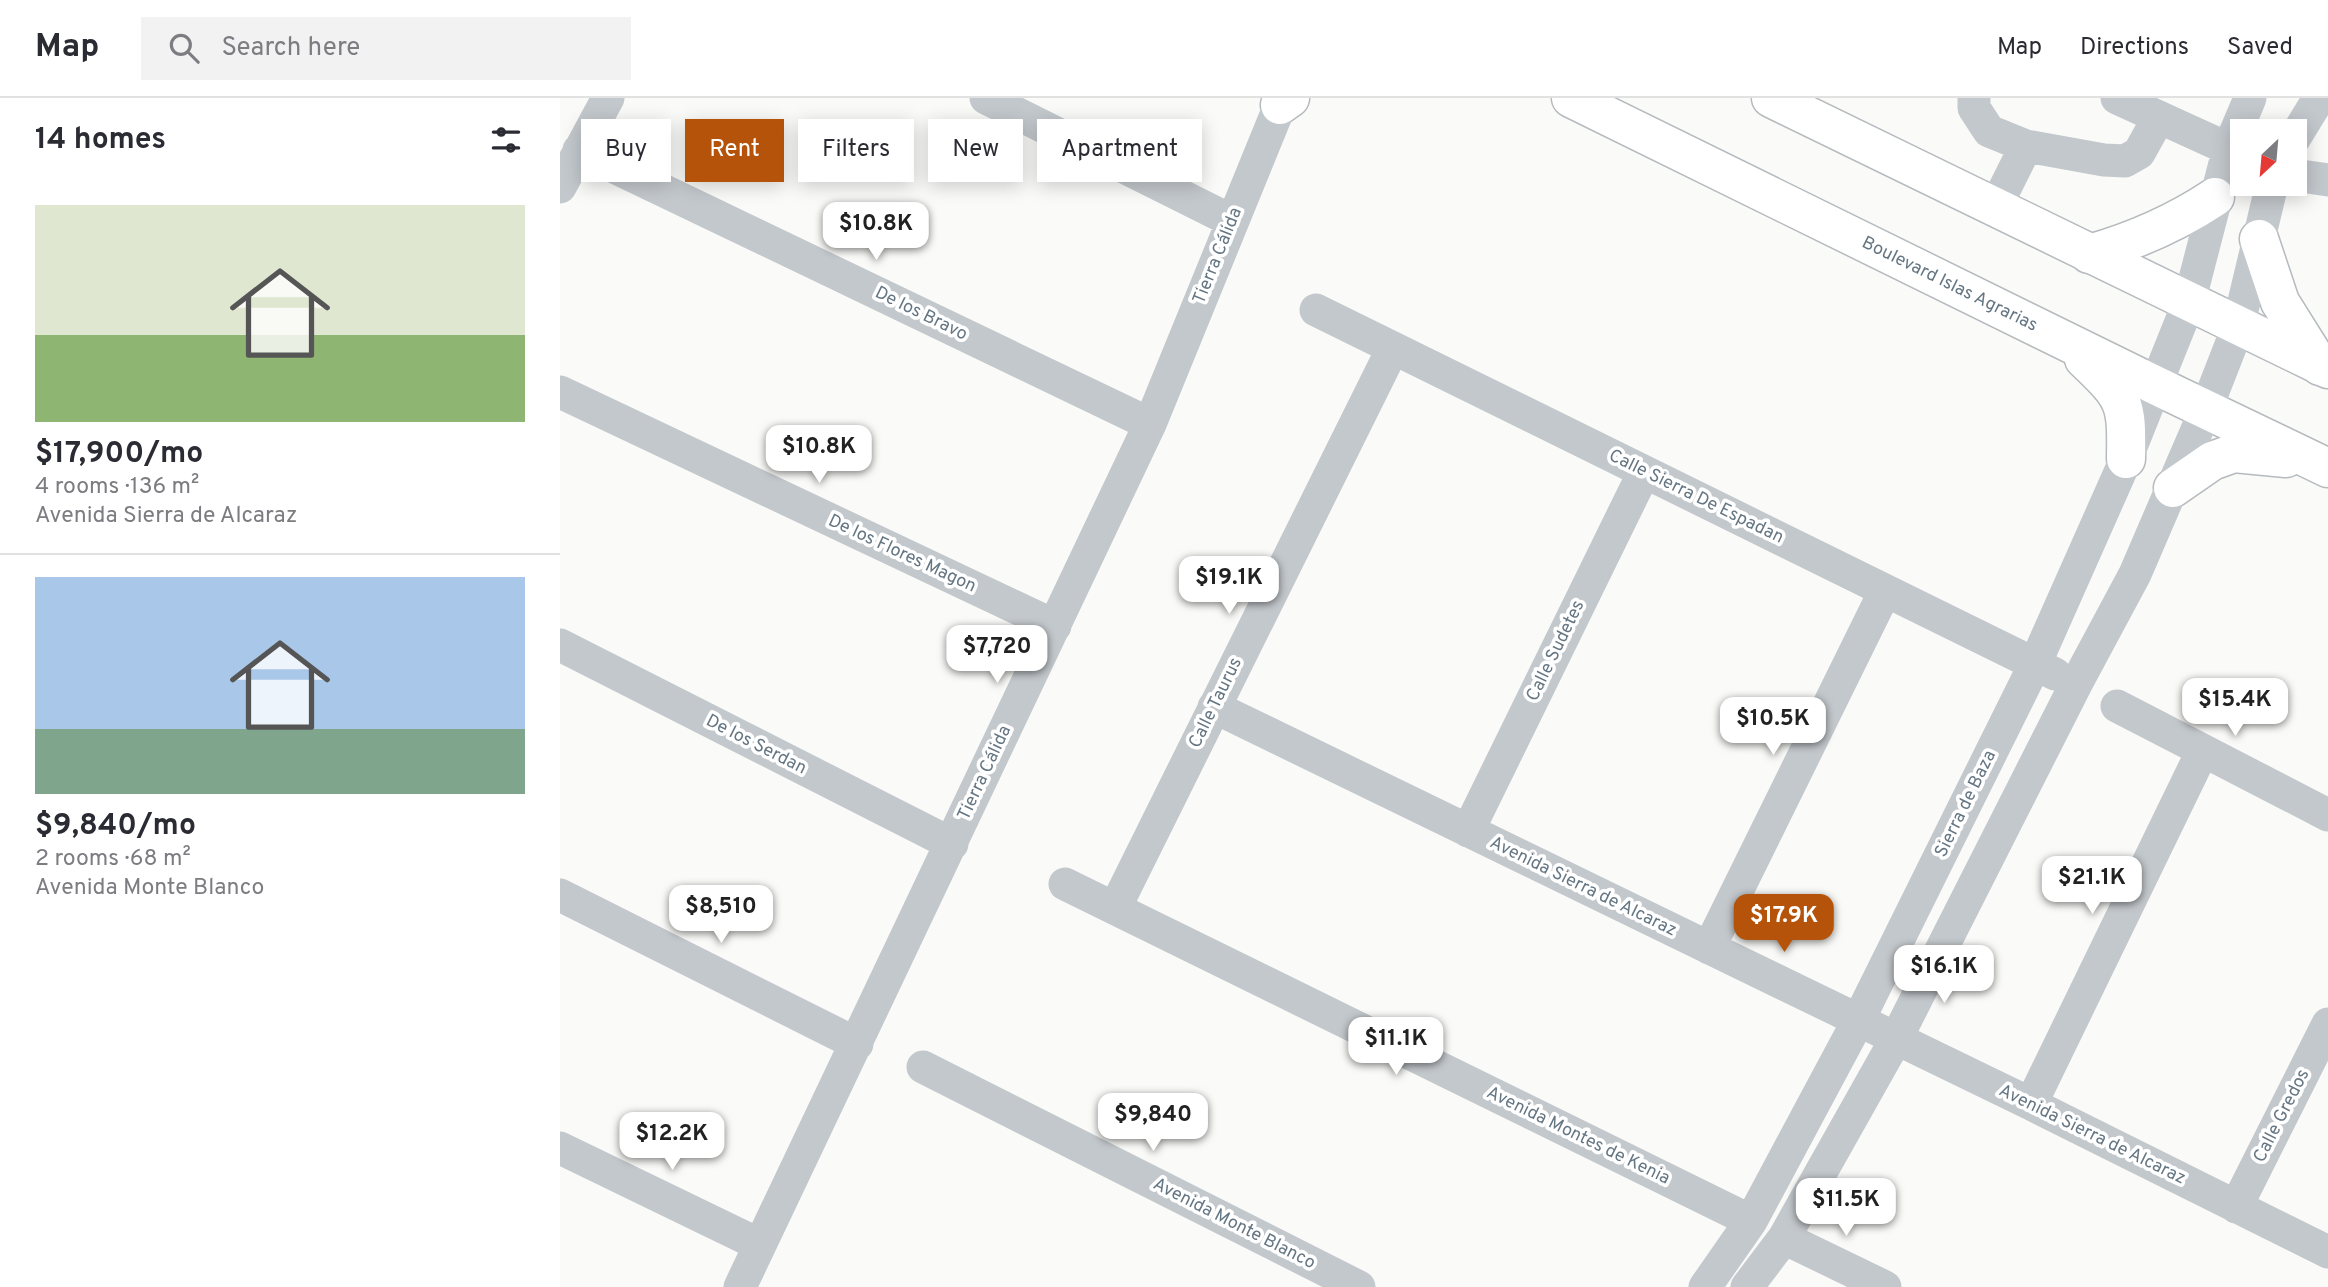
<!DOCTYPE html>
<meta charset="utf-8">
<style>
body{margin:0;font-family:Overpass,sans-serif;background:#f2f2f3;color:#2b2b33;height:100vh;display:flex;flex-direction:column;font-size:26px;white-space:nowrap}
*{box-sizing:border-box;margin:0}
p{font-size:23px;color:#7c7c81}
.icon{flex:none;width:38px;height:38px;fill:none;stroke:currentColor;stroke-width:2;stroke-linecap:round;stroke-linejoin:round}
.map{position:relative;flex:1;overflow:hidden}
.sheet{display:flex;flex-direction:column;background:#fff;width:560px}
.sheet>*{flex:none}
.banner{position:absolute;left:21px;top:21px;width:665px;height:63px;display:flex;gap:14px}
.needle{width:46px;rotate:206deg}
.controls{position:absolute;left:1670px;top:21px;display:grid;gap:14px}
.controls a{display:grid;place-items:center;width:77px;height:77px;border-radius:0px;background:#fff;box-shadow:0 4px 18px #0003;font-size:35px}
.price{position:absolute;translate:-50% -60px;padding:0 16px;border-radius:14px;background:#fff;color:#222;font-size:23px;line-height:46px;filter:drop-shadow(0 2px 4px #0008)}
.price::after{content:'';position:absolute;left:50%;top:42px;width:21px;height:16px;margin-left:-10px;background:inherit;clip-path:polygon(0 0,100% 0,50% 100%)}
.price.selected{background:#b45309;color:#fff}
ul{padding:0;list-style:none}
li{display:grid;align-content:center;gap:14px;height:371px;padding:0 35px}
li+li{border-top:2px solid #e1e1e2}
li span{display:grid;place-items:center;height:217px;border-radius:0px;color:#555}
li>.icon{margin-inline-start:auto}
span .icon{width:126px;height:126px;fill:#fffc;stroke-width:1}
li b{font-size:30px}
h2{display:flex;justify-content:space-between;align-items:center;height:84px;padding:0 35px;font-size:30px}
.chip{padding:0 24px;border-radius:0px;background:#fff;box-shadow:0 4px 18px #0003;font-size:24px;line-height:63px}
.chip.selected{background:#b45309;color:#fff}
header{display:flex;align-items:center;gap:42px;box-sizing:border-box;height:98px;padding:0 35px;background:#fff;border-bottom:2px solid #e1e1e2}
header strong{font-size:33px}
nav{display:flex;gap:38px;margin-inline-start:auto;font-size:24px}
.search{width:490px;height:63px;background:#f2f2f3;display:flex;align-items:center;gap:18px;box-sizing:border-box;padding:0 24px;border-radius:0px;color:#7c7c81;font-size:26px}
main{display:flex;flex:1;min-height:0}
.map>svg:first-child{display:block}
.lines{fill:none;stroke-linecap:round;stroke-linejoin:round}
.major-casing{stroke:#b5babe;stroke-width:41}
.minor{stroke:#c3c8cc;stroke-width:33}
.major{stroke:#fff;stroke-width:38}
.labels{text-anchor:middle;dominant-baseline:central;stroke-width:7;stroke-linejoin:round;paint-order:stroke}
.street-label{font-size:18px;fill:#657683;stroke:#fff}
</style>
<header>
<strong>Map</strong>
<div class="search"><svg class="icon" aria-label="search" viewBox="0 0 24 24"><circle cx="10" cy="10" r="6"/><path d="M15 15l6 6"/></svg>Search here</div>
<nav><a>Map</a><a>Directions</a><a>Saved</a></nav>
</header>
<main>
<section class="sheet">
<h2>14 homes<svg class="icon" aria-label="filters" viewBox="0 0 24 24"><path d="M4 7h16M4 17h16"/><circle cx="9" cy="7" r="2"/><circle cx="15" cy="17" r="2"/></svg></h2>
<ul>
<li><span style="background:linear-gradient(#dfe7d0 60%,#8fb573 0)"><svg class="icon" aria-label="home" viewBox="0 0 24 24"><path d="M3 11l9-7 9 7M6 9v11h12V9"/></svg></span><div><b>$17,900/mo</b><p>4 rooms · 136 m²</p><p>Avenida Sierra de Alcaraz</p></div></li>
<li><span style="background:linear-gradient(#a9c7e8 70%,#7fa58c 0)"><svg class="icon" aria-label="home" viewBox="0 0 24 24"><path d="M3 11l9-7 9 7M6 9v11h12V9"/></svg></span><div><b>$9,840/mo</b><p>2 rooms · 68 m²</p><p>Avenida Monte Blanco</p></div></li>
</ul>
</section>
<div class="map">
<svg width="1768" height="1189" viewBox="0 0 1768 1189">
<rect width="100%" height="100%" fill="#fafaf8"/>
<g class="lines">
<defs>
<g id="major">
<path id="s1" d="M1011,0L1597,288L1768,370"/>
<path d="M1211,0L1768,271"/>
<path d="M720,7L730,0"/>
<path d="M1699,141L1720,204L1760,268"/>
<path d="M1529,156C1575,143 1616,125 1655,99"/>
<path d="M1524,261C1566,301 1567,304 1566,361"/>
<path d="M1613,390L1652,363L1674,355L1726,360"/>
</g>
</defs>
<!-- major casing -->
<use href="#major" class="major-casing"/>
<!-- minor -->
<path class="minor" d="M426,0L672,123
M1414,0V10L1429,33L1466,48L1544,62L1565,63L1579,55L1599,19
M1557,0L1682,57
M1734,41L1759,0
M19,52L590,326
M1734,77L1768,82
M0,89L48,0
M1435,110L1466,48
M756,212L1495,576
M0,294L495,528
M0,547L392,746
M1557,608L1768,717
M654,609L1471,1006L1768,1154
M908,733L1084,374
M505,786L1191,1123
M0,797L297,946
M555,810L833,250
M1149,850L1325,493
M363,969L799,1189
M1471,1006L1642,654
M0,1050L200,1147
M1676,1109L1768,926
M1224,1140L1325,1189
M180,1189L590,326L723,0
M1145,1189L1191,1123L1298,923L1475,566L1566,361L1629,204L1669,50L1690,0
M1187,1189L1224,1140L1336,941L1516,586L1575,476L1646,311L1678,229L1712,86"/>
<!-- major -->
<use href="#major" class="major"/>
</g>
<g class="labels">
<!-- street labels -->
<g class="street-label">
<text transform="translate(658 158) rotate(-68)">Tierra Cálida</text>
<text stroke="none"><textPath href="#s1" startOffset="422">Boulevard Islas Agrarias</textPath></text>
<text transform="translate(361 216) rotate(26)">De los Bravo</text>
<text transform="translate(1136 399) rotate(26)">Calle Sierra De Espadan</text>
<text transform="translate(342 456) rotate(25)">De los Flores Magon</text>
<text transform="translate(996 553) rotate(-64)">Calle Sudetes</text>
<text transform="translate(656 605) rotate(-64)">Calle Taurus</text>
<text transform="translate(196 647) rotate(27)">De los Serdan</text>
<text transform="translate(425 675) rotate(-65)">Tierra Cálida</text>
<text transform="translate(1406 706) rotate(-64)">Sierra de Baza</text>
<text transform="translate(1023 789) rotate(26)">Avenida Sierra de Alcaraz</text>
<text transform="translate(1722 1018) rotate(-63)">Calle Gredos</text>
<text transform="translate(1532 1037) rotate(26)">Avenida Sierra de Alcaraz</text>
<text transform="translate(1018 1038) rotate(26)">Avenida Montes de Kenia</text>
<text transform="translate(674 1126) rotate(27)">Avenida Monte Blanco</text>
</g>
</g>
</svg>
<div class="controls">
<a><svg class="needle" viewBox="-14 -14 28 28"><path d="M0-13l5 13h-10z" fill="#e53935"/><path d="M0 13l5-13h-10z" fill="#7c7c81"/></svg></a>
</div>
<b class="price" style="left:316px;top:164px">$10.8K</b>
<b class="price" style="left:259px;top:387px">$10.8K</b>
<b class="price" style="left:669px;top:518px">$19.1K</b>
<b class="price" style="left:437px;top:587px">$7,720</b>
<b class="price" style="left:1675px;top:640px">$15.4K</b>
<b class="price" style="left:1213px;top:659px">$10.5K</b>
<b class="price" style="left:1532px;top:818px">$21.1K</b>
<b class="price" style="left:161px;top:847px">$8,510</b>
<b class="price selected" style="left:1224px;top:856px">$17.9K</b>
<b class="price" style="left:1384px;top:907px">$16.1K</b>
<b class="price" style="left:836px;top:979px">$11.1K</b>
<b class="price" style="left:593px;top:1055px">$9,840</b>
<b class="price" style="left:112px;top:1074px">$12.2K</b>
<b class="price" style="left:1286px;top:1140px">$11.5K</b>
<div class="banner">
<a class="chip">Buy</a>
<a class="chip selected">Rent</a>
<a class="chip">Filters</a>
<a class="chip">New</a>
<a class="chip">Apartment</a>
</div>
</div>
</main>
